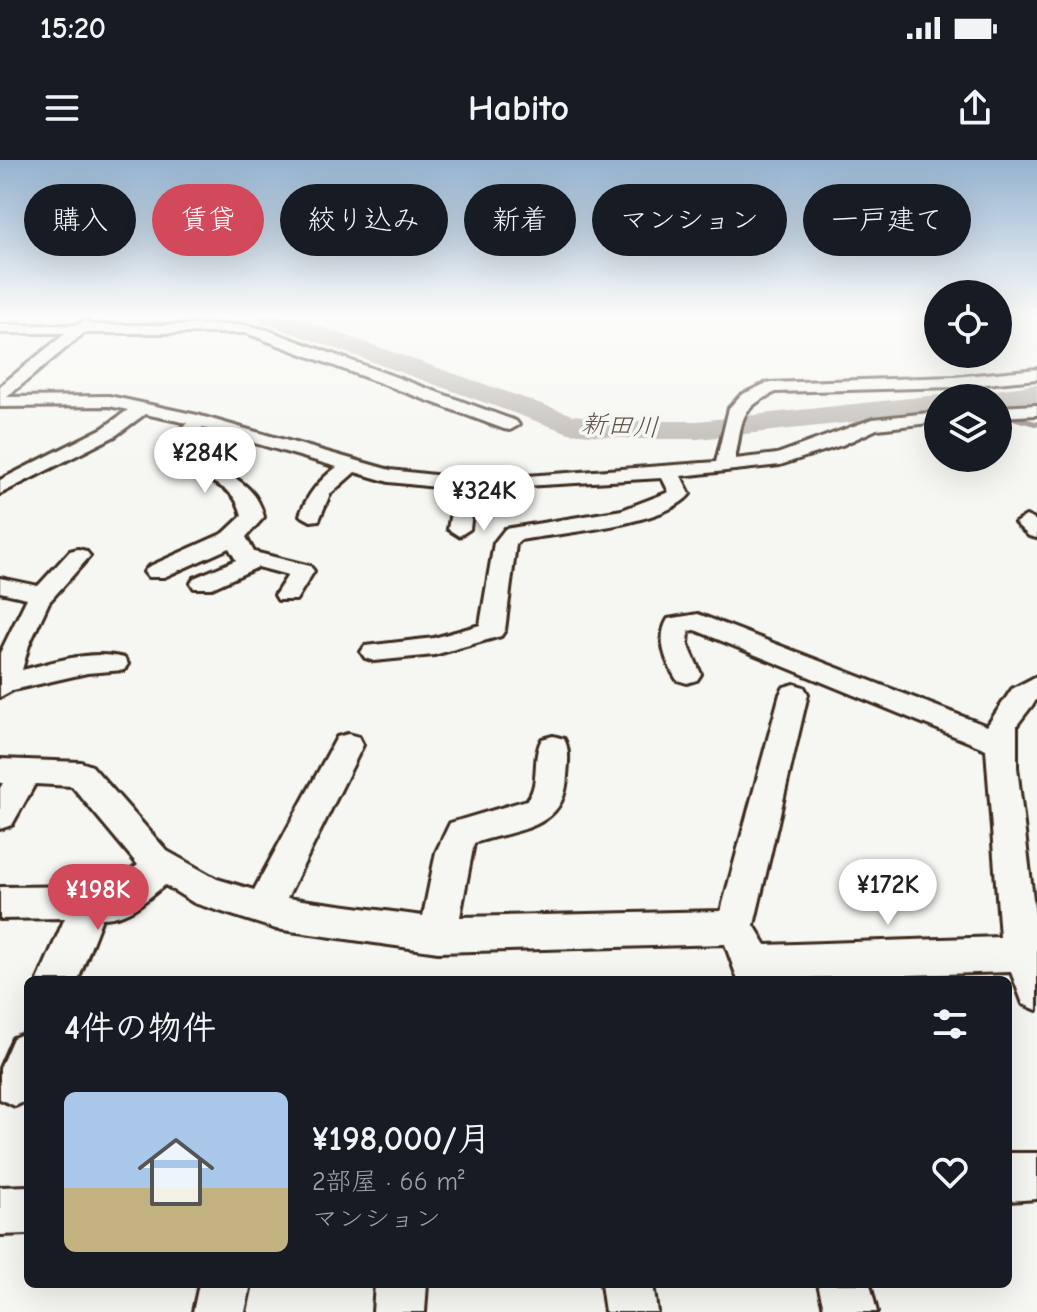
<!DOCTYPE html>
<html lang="ja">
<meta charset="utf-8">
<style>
body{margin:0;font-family:"Comic Neue","Klee One",sans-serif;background:#242831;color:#f1f3f6;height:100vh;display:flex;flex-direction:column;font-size:30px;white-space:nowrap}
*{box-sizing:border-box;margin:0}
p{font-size:26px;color:#9ea1a6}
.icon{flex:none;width:44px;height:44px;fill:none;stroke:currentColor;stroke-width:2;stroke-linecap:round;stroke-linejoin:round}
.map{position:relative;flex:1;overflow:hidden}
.side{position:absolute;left:24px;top:816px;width:988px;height:312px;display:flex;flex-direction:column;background:#171b24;border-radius:12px;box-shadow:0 8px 32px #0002}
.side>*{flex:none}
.guide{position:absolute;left:24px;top:24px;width:990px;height:72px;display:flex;gap:16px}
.fabs{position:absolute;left:924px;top:120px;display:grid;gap:16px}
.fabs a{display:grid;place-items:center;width:88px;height:88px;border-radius:50%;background:#171b24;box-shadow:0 8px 32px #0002;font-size:40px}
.price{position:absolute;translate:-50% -68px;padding:0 18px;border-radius:28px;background:#fff;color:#222;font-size:26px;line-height:52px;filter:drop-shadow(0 2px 4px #0008)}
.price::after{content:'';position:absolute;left:50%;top:48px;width:24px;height:18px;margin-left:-12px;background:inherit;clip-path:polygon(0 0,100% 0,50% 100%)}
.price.on{background:#d1495b;color:#fff}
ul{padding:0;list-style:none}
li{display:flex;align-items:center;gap:24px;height:200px;padding:0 40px}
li+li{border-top:2px solid #363941}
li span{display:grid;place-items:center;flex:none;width:224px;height:160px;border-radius:12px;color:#555}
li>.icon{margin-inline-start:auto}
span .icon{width:96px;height:96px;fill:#fffc;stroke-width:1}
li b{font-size:34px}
h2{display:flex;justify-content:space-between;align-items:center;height:96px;padding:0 40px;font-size:34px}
.pill{padding:0 28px;border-radius:36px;background:#171b24;box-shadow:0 8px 32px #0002;font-size:28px;line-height:72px}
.pill.on{background:#d1495b;color:#fff}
.status{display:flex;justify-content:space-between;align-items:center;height:56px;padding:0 40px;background:#171b24;direction:ltr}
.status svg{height:22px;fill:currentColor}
header{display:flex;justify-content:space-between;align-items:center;height:104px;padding:0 40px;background:#171b24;font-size:36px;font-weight:700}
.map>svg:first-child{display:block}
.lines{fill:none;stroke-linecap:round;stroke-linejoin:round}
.stream{stroke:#857a71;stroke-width:5}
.river{fill:#b6b0a9;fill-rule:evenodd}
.minor-casing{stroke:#3b2a1e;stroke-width:6}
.minor{fill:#f6f6f2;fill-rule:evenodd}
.labels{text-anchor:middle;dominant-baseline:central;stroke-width:7;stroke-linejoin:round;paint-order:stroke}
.far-water-label{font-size:26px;font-style:italic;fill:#605248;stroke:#f6f6f2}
</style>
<div class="status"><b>15:20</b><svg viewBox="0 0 49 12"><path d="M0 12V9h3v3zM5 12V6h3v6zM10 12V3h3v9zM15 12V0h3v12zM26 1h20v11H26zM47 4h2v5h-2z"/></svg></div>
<header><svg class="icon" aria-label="menu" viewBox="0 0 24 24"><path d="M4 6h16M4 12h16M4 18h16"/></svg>Habito<svg class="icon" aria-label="share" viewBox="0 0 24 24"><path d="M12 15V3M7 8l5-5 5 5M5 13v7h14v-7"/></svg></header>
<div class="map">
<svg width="1037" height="1152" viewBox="0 0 1037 1152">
<rect width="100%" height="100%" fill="#f6f6f2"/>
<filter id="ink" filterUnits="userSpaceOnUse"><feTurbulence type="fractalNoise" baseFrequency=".0125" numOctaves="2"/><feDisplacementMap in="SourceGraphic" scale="16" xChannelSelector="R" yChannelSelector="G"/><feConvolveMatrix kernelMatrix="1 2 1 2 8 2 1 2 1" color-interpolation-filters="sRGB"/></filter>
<g filter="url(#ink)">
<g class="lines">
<!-- stream -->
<path class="stream" d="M1015,258L1037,264"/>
<!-- river -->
<path class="river" d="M258,157H292L573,255L637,261H698L938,235L949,238H938V253L698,279H637L569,273L262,162Z
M1037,224V242L998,246V238H978L983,232Z"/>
<defs>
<path id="minor" d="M85,161L92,165H246L267,170L516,261L519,265L510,270L504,269L246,173H84L7,237L109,236L197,255L390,310L452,317H513L716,302L729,248L741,235L767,223L954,217L1037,209V219L954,227L776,232C736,250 744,260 735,299L777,294L873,259L938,252V262L877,269L842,285L780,305L681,316L690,334C666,365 560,373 520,380L516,384L505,470L501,476L434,495L374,501L365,498L361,492L365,486L434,478L480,465L494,383L505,369L622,350L669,332L662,318L475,329L470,369L459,376L448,369L455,329L389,322L355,312L330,334L319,360L311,361L300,355C307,335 319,320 337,307L203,268L193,277C210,318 253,311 264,357L246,377L254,392L310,406L314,411L296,440H278L275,435L288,415L258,407L212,428H194L191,423L194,418L236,400L229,388L164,417H148L144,412L148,407L224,373L242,356C235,324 214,328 193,309C183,300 178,288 174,276L187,263L145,254L115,276L0,334V320L103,268L128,250L109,246L0,247V226L66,173H0V165H77Z
M1037,245V255L998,257V247Z
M1026,356L1037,361V378L1029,376L1015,363Z
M78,389L86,391L90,396L49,442L29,485L22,510C54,502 91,489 124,498L128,504L124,510L87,513L13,530L0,537V493L27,438L0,432V418L38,426L70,391Z
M698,454L987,566L1012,529L1037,516V539L1017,565V607L1037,772V850L1023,844L1011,812L738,820L725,784L438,792L276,769L194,743L165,725C144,741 129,758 102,758L78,820H38L65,758L0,759V727L110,726L138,705L72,626L35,624L12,665L0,669V628L3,623H0V599L81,602L92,606L167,691L217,719L254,730L337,577L348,574L359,577L363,585L287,738L423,756L436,692L450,663L527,640C541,623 531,598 542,579L553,576L564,579C570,590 568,603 567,616C565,670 517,669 474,683L460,757L721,751L780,534L784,527L794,524L804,527L808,534L754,765L766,785L1000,777L986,589L695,470L689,471L688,484L701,514L697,520L687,523L677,520C666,503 656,478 668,459Z
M28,872V940L15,946L0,939V908L13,878Z
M1008,993H1037V1039L1008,1041Z
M28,1026V1074L0,1075V1027Z
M199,1124H251L245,1152H193Z
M375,1124H427L425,1152H373Z
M601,1124H653L657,1152H605Z
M818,1124H870L877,1152H825Z"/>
</defs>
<!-- minor casing -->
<use href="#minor" class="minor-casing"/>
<!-- minor -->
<use href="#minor" class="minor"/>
</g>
</g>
<!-- sky -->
<linearGradient id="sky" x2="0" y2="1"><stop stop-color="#94b2cf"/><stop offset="0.49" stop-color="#fbfbf9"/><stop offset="1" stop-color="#fbfbf9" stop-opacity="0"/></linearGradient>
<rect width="1037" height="318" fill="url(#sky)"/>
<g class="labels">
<!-- far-water labels -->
<g class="far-water-label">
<text transform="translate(620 266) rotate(3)">新田川</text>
</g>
</g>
</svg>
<div class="fabs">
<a><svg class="icon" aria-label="locate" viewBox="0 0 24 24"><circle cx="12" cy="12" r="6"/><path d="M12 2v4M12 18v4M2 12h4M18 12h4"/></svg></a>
<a><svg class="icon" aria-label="layers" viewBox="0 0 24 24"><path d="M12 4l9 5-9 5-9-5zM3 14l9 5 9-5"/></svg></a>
</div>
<b class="price" style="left:205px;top:335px">¥284K</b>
<b class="price" style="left:484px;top:373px">¥324K</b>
<b class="price" style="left:888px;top:767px">¥172K</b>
<b class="price on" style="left:98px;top:772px">¥198K</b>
<div class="guide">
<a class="pill">購入</a>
<a class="pill on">賃貸</a>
<a class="pill">絞り込み</a>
<a class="pill">新着</a>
<a class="pill">マンション</a>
<a class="pill">一戸建て</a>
</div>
<section class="side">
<h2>4件の物件<svg class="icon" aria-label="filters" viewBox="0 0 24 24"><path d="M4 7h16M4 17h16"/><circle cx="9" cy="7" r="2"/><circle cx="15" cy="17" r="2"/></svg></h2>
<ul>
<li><span style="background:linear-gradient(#a9c7e8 60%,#c2b280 0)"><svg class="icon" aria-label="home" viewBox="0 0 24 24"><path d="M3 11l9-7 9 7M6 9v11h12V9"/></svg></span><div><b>¥198,000/月</b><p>2部屋 · 66 m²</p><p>マンション</p></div><svg class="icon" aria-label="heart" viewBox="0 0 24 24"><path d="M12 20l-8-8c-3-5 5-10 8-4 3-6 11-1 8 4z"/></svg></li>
</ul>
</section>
</div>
